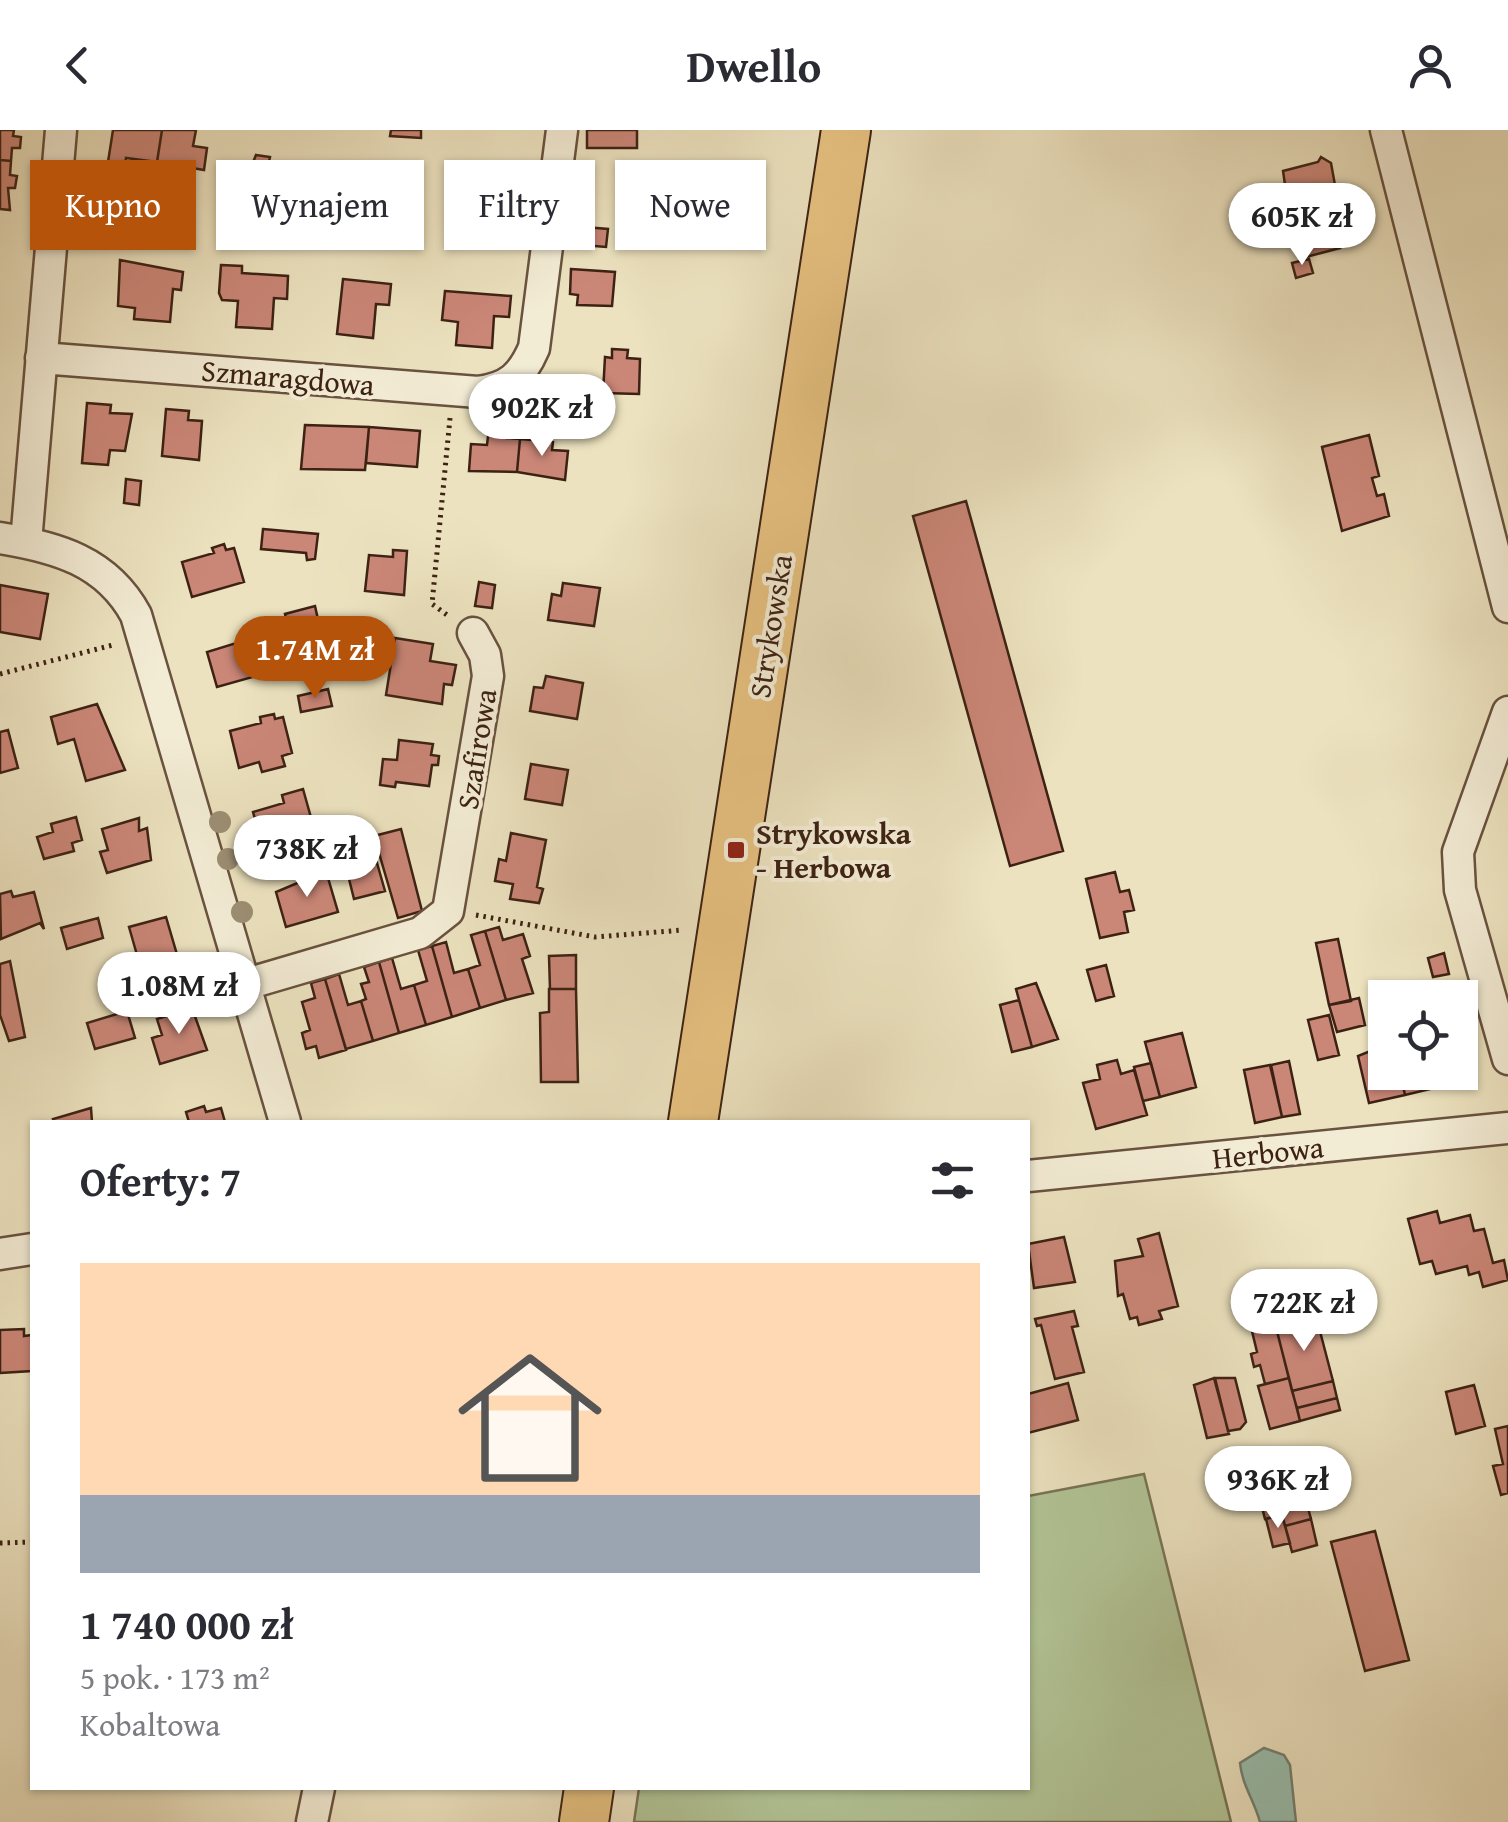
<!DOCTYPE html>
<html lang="pl">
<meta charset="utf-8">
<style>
body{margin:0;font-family:"Gentium Book Plus",serif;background:#f7f7f7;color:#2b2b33;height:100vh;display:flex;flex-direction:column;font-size:38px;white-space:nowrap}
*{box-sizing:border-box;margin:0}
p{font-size:32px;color:#7c7c81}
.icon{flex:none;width:55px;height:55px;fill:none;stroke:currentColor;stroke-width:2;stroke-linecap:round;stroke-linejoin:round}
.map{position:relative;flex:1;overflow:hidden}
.panel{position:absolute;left:30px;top:990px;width:1000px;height:670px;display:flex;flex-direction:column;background:#fff;border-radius:0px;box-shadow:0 2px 8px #0004}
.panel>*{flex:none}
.banner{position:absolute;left:30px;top:30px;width:1000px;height:90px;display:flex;gap:20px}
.controls{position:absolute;left:1368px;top:850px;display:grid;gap:20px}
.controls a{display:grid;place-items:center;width:110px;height:110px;border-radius:0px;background:#fff;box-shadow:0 2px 8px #0004;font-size:50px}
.price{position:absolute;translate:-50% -85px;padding:0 22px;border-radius:35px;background:#fff;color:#222;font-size:32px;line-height:65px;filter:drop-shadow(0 2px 5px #0008)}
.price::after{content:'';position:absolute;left:50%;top:60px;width:30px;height:22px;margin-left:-15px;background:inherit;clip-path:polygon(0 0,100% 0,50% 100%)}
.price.current{background:#b45309;color:#fff}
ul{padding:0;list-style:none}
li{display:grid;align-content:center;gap:20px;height:530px;padding:0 50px}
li+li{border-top:2px solid #e1e1e2}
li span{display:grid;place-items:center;height:310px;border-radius:0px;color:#555}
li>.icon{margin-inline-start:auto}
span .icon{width:180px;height:180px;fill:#fffc;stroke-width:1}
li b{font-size:42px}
h2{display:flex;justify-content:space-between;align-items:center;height:120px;padding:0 50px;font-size:42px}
.chip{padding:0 35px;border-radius:0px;background:#fff;box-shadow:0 2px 8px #0004;font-size:35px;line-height:90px}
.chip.current{background:#b45309;color:#fff}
header{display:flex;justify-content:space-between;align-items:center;height:130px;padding:0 50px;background:#fff;font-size:45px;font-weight:600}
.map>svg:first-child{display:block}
.green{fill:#b2c496;stroke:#787355;stroke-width:2.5}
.water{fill:#99beae;stroke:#748070;stroke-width:2.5}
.building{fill:#ca8677;stroke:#3d2214;stroke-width:2.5}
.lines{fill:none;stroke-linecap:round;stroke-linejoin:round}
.street-casing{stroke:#69523f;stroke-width:35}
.primary-casing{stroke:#3d2214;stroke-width:52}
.path{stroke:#3d2214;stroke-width:5;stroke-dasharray:2.5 5;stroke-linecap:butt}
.street{stroke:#f3ecd5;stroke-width:30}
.primary{stroke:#e6c180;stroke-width:48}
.tree{fill:#9c8e73}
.poi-dot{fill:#8f2418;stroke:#f3ecd5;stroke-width:4}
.labels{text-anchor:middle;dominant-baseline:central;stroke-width:8;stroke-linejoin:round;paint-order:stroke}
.street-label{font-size:30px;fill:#3d2214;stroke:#f3ecd5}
.poi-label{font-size:30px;font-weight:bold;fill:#3d2214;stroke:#f3ecd5;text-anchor:start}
</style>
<header><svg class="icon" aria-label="back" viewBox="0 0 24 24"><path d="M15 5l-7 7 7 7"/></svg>Dwello<svg class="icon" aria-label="person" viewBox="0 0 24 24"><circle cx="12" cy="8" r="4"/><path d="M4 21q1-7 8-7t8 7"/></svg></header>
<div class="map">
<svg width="1508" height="1692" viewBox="0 0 1508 1692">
<rect width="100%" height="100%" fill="#ece2bf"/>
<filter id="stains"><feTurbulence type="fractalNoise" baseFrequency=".002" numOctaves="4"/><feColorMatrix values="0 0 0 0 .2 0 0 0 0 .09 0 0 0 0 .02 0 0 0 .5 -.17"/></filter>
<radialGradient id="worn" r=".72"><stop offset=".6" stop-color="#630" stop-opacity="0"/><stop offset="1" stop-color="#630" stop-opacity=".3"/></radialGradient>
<!-- green -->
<path class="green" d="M1144,1344L1231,1692H634L639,1658H1028V1366Z"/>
<!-- water -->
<path class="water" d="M1264,1618L1284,1625L1290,1635L1296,1692H1260C1254,1670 1242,1655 1240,1633Z"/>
<!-- building -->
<path class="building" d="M0,0H14L13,6L21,7L20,18H12L11,31L0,30Z
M113,0H162L157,32L126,28L125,35L108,32Z
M162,0H196L193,16L207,18L204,40L157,32Z
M391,0H421V8L390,6Z
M587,0H637V18H587Z
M256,25L270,27L268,36L281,39L275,72L246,67L245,74L228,71L232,45L247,47Z
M1321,27L1331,33L1342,94L1299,106L1293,81L1289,82L1283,41L1318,32Z
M0,30L11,31L10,45L17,46L15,58H8L10,80L0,79Z
M296,32L310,34L308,43L313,44L308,77L275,72L281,39L294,41Z
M479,32L490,34L489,41L514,43L509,93L460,89L464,39L478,40Z
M119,79L148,85L145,110L114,107Z
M572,96L608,99L606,117L570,114Z
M1334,96L1340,118L1306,127L1301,105Z
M1309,129L1313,143L1296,148L1292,133Z
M120,130L183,142L181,160L173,159L170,192L134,189L135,178L118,176Z
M221,135L242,136V143L288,146L287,169L274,168L272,199L236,197L238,171L222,170L219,163Z
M571,139L615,142L612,176L577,175L578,165L570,164Z
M343,149L391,154L389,175L376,174L373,208L337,204Z
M445,161L511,166L509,187L494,186L492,218L456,215L458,192L442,190Z
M612,219L628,220L627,228L640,229L639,264L603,263L605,227L612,228Z
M87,273L111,275L110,283L132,284L125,321L110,320L108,335L82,333Z
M166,279L189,281L188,290L202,291L199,330L162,326Z
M305,295L369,297L365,340L301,339Z
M369,297L420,301L417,337L366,333Z
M489,298L508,300L507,308L520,309L517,342L469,341L471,314L487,315Z
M533,302L540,303V310L553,312L552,320L568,321L565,350L517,342L520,309L532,310Z
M1369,305L1379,346L1372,348L1377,366L1384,364L1389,386L1342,401L1322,317Z
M126,349L141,351L139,375L124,373Z
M966,371L1063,721L1010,736L913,386Z
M263,399L318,404L315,429L307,430L306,423L261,419Z
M224,414L226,420L234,418L244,452L192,467L182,432L214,423L212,418Z
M393,420L407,421L404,465L365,461L369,425L393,427Z
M479,452L495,455L492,478L475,476Z
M563,453L600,458L594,496L548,490L552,464L561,466Z
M0,455L48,464L40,509L0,502Z
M315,476L321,503L292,512L285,484Z
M251,504L252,509L260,506L270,542L217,557L207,522L240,512L239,507Z
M395,508L433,514L430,531L456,535L452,555L444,554L442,574L386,565Z
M546,546L583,553L577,589L530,581L534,557L543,558Z
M328,559L332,576L301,582L298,566Z
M97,574L125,640L86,651L74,609L58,614L51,587Z
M274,584L275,589L283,587L292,623L282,626L285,636L262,642L259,632L239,638L230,601L261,593L260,587Z
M8,600L18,638L0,643V602Z
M399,610L433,614L431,625L439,626L438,635H432L429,656L396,652L395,657L380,655L383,629L397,630Z
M531,634L568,640L562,675L525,669Z
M303,659L315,702L263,717L253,682L284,673L282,665Z
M76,687L82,710L72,713L74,721L44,729L37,707L53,702L51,694Z
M139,688V701L147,698L151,730L107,743L100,722L108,720L102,699Z
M367,698L373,716L338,725L333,708Z
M401,699L422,781L398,788L374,706Z
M511,703L546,710L537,757L543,759L539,773L510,769L513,754L495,751L499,729L506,731Z
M373,716L377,733L342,742L338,725Z
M377,733L385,761L354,769L347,741Z
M326,741L338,782L286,797L276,762Z
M1115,742L1120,762L1129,760L1134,780L1124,782L1128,802L1100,808L1086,749Z
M11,761L13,767L34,762L44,799L40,793L1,809L0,764Z
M166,787L178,828L141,839L129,797Z
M98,788L103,808L67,819L61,798Z
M499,797L503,810L523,804L530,826L522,829L533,863L506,870L485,801Z
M485,801L506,870L480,878L468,839L480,835L471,805Z
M1338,809L1351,871L1329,875L1316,813Z
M446,812L454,843L468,839L480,878L452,887L432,816Z
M432,816L452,887L426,895L414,855L427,851L418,820Z
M1444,823L1449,844L1433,847L1428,828Z
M576,825V859H550L549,826Z
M392,828L401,859L414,855L426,895L399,903L379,832Z
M10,831L25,907L9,911L0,885V834Z
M379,832L399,903L373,911L361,871L366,869L361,854L369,852L364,837Z
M1106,835L1114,866L1096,871L1087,840Z
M339,844L348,875L361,871L373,911L346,919L325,849Z
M325,849L346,920L319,928L316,916L306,919L302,903L310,900L302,872L315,868L311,853Z
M1036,853L1058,909L1032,917L1016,859Z
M549,859H576L578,952H541L540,883L549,882Z
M1359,868L1365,895L1337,902L1329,875Z
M1019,870L1032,917L1012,922L1000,875Z
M192,878L207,920L160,934L152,908L162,905L157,889Z
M127,881L135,908L95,919L87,893Z
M1329,885L1339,925L1318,930L1308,890Z
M1182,903L1196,957L1160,967L1145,912Z
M1385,915V942H1400L1405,965L1369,973L1358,926Z
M1117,930L1121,944L1134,940L1147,985L1096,999L1083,953L1100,949L1097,935Z
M1289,931L1300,984L1282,987L1271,935Z
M1151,933L1160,967L1143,971L1134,937Z
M1270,935L1282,987L1255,993L1244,940Z
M1400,942H1452L1455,953L1405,965Z
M204,976L206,982L221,978L225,992H189L186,982Z
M91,978L92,992H54L53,989Z
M1437,1081L1440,1093L1470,1085L1474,1101L1484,1099L1493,1133L1504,1130L1508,1150L1483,1157L1479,1142L1469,1145L1467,1136L1436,1144L1432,1131L1420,1134L1408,1089Z
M1159,1103L1178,1176L1159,1181L1162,1189L1139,1195L1137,1187L1130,1189L1123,1164L1118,1166L1115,1131L1143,1126L1138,1109Z
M1064,1107L1075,1152L1034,1158L1028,1114Z
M1309,1179L1312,1188L1293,1193L1290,1183Z
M1074,1181L1078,1196L1072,1197L1084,1242L1055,1249L1041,1195L1037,1196L1035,1189Z
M1316,1186L1333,1251L1292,1261L1276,1197Z
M1274,1190L1289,1248L1265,1254L1260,1235L1254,1237L1251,1224L1257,1222L1251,1197Z
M24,1199V1206L32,1205V1241L0,1243V1200Z
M1214,1248L1229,1304L1207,1308L1194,1255Z
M1215,1248H1235L1246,1292L1240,1299L1228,1301Z
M1289,1248L1300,1291L1270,1299L1258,1256Z
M1333,1251L1337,1268L1297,1278L1292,1261Z
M1068,1253L1078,1290L1028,1303V1264Z
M1474,1255L1485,1296L1456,1304L1446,1262Z
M1337,1268L1340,1280L1300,1291L1297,1278Z
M1508,1296V1363L1501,1365L1493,1336L1503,1334L1495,1299Z
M1281,1327L1284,1338L1296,1334L1311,1389L1285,1396L1282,1385L1265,1389L1253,1342Z
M1282,1385L1290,1413L1273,1417L1266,1389Z
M1311,1389L1317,1415L1292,1422L1285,1396Z
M1375,1401L1409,1530L1365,1541L1331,1412Z"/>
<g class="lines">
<defs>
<path id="street" d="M1386,0L1508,477
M41,228L478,262C509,258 522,246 534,218L562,0
M0,408C56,417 107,431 136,485L285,992
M26,412L61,0
M1508,582L1458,722L1460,760L1508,929
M243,855L420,803L448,781L488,546L485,525L473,503
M1028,1046L1508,998
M0,1124L32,1119
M312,1692L319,1658"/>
<path id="primary" d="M693,992L846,0
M584,1692L589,1658"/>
</defs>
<!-- street casing -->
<use href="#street" class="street-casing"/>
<!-- primary casing -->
<use href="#primary" class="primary-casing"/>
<!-- path -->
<path class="path" d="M450,288L432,474L450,487
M0,544L113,515
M476,785L595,807L683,800
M0,1413L32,1412"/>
<!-- street -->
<use href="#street" class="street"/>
<!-- primary -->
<use href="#primary" class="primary"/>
</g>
<!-- trees -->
<g class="tree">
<circle cx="220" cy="692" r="11"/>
<circle cx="228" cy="729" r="11"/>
<circle cx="242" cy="782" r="11"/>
</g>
<!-- markers -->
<rect class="poi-dot" x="726" y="710" width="20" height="20" rx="5"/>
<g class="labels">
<!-- street labels -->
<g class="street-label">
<text transform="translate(288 247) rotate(5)">Szmaragdowa</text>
<text transform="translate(770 496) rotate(-81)">Strykowska</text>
<text transform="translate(476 619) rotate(-81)">Szafirowa</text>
<text transform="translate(1268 1022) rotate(-6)">Herbowa</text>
</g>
<!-- poi labels -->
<g class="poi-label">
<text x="756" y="703">Strykowska<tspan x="756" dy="34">- Herbowa</tspan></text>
</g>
</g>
<rect width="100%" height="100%" filter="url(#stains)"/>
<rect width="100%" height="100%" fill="url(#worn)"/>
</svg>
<div class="controls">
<a><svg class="icon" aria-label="locate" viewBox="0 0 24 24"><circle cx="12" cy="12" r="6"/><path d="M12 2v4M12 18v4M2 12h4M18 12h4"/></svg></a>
</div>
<b class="price" style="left:1302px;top:138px">605K zł</b>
<b class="price" style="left:542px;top:329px">902K zł</b>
<b class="price current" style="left:315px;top:571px">1.74M zł</b>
<b class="price" style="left:307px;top:770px">738K zł</b>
<b class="price" style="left:179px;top:907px">1.08M zł</b>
<b class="price" style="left:1304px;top:1224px">722K zł</b>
<b class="price" style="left:1278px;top:1401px">936K zł</b>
<div class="banner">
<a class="chip current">Kupno</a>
<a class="chip">Wynajem</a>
<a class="chip">Filtry</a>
<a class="chip">Nowe</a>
</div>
<section class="panel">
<h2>Oferty: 7<svg class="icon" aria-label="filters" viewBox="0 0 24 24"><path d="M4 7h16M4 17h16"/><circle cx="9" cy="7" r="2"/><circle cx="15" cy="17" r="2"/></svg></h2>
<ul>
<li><span style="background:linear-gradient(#ffd9b3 75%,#9aa5b1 0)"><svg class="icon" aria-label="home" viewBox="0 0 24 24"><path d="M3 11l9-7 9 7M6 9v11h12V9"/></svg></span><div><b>1 740 000 zł</b><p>5 pok. · 173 m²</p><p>Kobaltowa</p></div></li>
</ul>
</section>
</div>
